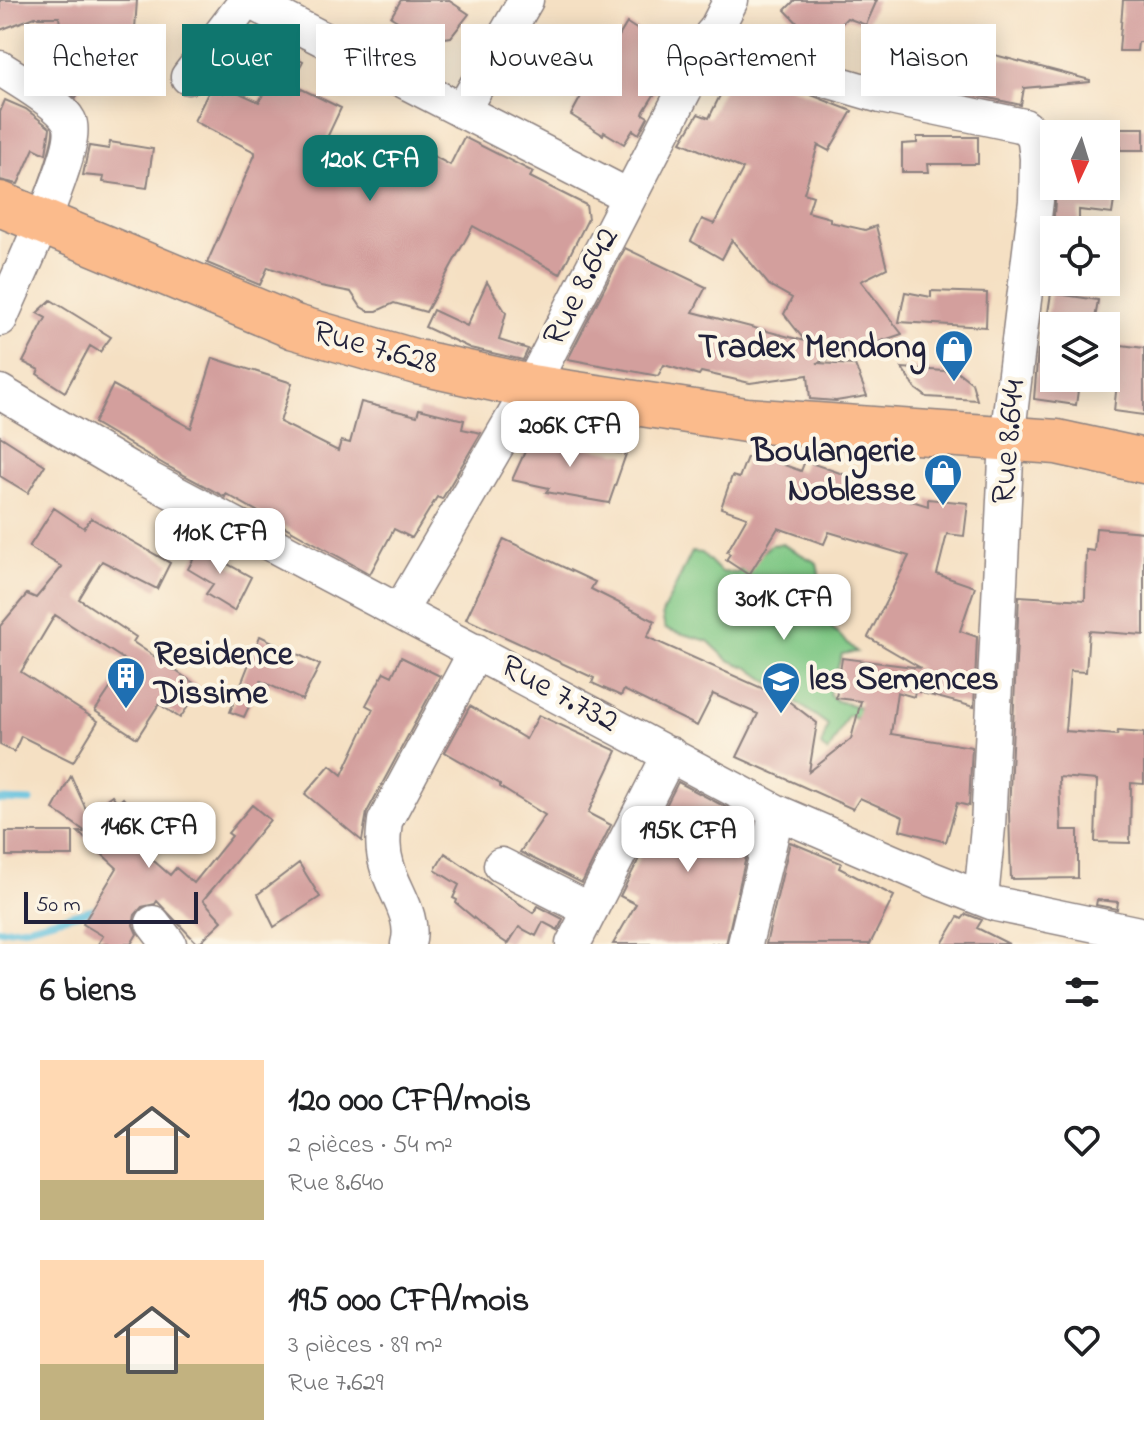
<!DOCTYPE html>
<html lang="fr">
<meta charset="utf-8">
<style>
body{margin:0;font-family:"Indie Flower",sans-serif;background:#f6f6f6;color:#202124;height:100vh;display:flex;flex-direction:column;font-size:30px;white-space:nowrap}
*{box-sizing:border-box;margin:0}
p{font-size:26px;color:#757577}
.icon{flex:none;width:44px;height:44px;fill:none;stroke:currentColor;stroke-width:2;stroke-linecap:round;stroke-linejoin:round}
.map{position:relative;height:944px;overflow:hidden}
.sheet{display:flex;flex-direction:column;background:#fff;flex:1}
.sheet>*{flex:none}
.hud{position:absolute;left:24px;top:24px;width:1096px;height:72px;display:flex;gap:16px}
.needle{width:52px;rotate:184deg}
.buttons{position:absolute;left:1040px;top:120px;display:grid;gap:16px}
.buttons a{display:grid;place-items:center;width:80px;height:80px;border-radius:0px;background:#fff;box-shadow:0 4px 20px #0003;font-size:40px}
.scale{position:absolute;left:24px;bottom:20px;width:174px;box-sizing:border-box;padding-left:8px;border:4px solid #22223b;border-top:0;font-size:22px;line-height:28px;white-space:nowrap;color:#22223b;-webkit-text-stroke:6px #fcf5e5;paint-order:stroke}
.price{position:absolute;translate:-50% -68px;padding:0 18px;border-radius:16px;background:#fff;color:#222;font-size:26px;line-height:52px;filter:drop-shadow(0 2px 4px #0008)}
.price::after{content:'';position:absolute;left:50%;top:48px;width:24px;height:18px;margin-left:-12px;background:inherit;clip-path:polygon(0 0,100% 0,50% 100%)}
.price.current{background:#0f766e;color:#fff}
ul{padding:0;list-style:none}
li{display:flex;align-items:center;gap:24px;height:200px;padding:0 40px}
li span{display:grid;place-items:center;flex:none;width:224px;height:160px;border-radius:0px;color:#555}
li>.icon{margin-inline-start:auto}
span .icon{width:96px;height:96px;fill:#fffc;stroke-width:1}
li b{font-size:34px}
h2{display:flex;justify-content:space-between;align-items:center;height:96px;padding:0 40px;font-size:34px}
.pill{padding:0 28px;border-radius:0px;background:#fff;box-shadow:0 4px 20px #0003;font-size:28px;line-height:72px}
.pill.current{background:#0f766e;color:#fff}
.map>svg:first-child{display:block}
.green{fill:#7ec784;stroke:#507460;stroke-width:2}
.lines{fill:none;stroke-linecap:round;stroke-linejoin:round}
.stream{stroke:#60c0de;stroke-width:7}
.building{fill:#d39f9d}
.minor-casing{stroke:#8c817f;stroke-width:37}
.major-casing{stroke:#8c817f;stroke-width:47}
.minor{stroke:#fff;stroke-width:34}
.major{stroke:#fbbb8c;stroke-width:44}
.labels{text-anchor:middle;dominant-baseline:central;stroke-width:8;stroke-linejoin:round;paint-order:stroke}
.street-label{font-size:34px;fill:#22223b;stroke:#fcf5e5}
.poi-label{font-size:34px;font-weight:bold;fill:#22223b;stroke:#fcf5e5;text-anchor:end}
</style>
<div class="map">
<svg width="1144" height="944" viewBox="0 0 1144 944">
<rect width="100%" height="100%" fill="#fcf5e5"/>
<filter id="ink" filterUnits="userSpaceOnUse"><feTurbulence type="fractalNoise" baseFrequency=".0125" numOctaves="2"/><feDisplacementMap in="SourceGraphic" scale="16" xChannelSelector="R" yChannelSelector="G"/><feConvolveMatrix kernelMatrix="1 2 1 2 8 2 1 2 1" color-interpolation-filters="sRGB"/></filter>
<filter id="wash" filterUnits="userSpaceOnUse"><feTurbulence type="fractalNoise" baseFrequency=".006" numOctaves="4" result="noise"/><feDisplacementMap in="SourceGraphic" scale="32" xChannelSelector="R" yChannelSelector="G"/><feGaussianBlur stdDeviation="1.8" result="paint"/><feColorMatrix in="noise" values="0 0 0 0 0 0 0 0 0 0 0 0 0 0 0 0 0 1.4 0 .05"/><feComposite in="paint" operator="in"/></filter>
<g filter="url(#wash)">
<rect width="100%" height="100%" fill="#f5e0c3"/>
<!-- green -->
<path class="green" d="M782,544L817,563L820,579L806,603L857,652L842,654L829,694L837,701L884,713V732L848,715L828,753L821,746L828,725L749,668L728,660L708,641L665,629L662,614L692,552L702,553L721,572L737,573L771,545Z"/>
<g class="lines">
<!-- stream -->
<path class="stream" d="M0,800L30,801
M0,930L27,927L97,908"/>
</g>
<g id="blocks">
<!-- building -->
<path class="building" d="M0,0H137L135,29L81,34L79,28L61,32L59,17H35L0,30Z
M401,0H448L469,14L451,37L438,39L423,31L420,35L391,17Z
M795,0H877L866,25L847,18L830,35L818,22L807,33L785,10Z
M1123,0H1144V42H1138L1137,51H1119Z
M627,23L675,53L671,61L674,63L644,111L643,114L648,117L639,134L633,130L624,144L604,132L603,135L571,115L591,78L593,79Z
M250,29L267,38V61L238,45Z
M156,30L160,51L135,56L132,35Z
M957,45L1090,80V82L1024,88L1021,105L926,84L942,47L954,52Z
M286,52L303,61L291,84L341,108L324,144L383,173L402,139L450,165L464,137L533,172L530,177L586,205L588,219L560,274L473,226L426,312L394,303L377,311H368L361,307L351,292L321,286L268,267L260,285L207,263L255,155V152L194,121L211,87L223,93L233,90L259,102Z
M732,64L852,111L829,151L818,145L804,193L813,196L808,212L830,218V222L865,230L876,226L887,268L861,281L902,334L817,363L855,365L867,396L836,401L810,399L808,375L750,383L701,372L699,375L664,365L658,376L568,359L625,248L706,287L693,312L805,341L784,314L792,298L769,285L732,240L722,259L691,241L702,219L714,224L743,169L681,142L698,114L709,118L729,77L726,75Z
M56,76L82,83L76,98L55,80Z
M5,100L26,109L50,128L46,154L34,148L18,184L0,180V112Z
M1119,128H1144V150H1120Z
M917,137H978V164H928L929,172H902V144L917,143Z
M110,142L153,149L147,188L103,182L104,177L83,175L89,146L109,149Z
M1056,186H1076V188L1115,194L1112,214L1079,210V230H1053Z
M487,282L506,313L499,340L528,349L523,360L470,348L425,327L433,310L467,326Z
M931,291L987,293L986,327L899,322L905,292L931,297Z
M1051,293L1098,300L1094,326H1046Z
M51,300L111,337L100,352L90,346L65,392L37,374L39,370L23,362L46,318L37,313Z
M1121,345L1144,348V415L1114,411Z
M1038,350L1054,354V380L1079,383L1076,405L1034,399Z
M213,358L292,383L280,422L338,451L341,441L350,443L361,402L417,416L419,409L464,420L462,429L481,433L442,499L437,497L412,538L394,529L370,574L226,494L225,497L167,466L94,423L113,385L191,428Z
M902,368L958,372L972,383L977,400L927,397L916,389Z
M0,436L45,465L28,493L0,476Z
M532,436L592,443L589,448L626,454L609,503L546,492L549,488L512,480Z
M747,457L763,463L765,458L801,471L805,461L849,476L847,481L928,506V499L968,503L964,536L947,534L937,574L975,587L960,631L977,637L974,707L915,691L914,697L897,692L891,734L972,747L969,806L957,803L946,842L900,830L903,817L860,798L853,809L737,757L758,714L713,694L697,726L624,690L621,696L592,683L594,678L466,619L504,539L595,582L591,589L655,621L647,637L768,691L770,687L817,723L809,772L851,739L861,701L836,698L842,658L921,668L868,637L909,556L829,532L824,544L778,528L749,575L726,560L730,554L727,552L747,517L721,508L732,476L739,478Z
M54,508L84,528L91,518L170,563L157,589L102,561L79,599L136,637L133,642L201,688L180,718L159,704L137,738L95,711L128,662L55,615L21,672L98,721L73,762L21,736L14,752L0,745V626L27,594L36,598L62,567L29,547Z
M1096,528L1144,532V635L1089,631L1086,672L1070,671L1065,731L1117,735L1118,731L1144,733V784L1131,783L1130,843L1095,842L1097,780L1059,777L1061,830H1078V878L1011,879L1009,812L1019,596L1085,600L1086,550L1094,551Z
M202,543L228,557L226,563L251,577L234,611L206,594L213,584L188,569Z
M260,636L320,665L302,700L261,681L244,717L230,712Z
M401,657L440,676L367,812L362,841L305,794L330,765L342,775L373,709L366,705L384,672L392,676Z
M470,706L526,739L539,715L617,751L588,813L611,825L582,883L520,852L545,815L500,787V784L445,752Z
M71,776L88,814L112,795L118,803L123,798L138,816L133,821L142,836L132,842L170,875L176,868L194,883L232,836L228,833L252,805L270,820L203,900L222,921L198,944L157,901L155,904L142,907L135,915L133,925L137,934L131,944H98L103,936L83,924L117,868L78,832H86L53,809Z
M678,782L754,822L726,944H613L636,904L620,896Z
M6,832H73V856H6Z
M790,842L841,863L839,868L894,896L870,944H766Z
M445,853L533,913L538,906L563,919L558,930L543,922L536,936L519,927L508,944L493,934L456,903L457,900L453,898L459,885L435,870Z
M299,863L320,897L274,927L258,894Z
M1097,900L1118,902L1117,909L1096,905Z
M966,914L982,920L977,928L1009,944H942L958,917L962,919Z"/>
</g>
</g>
<g filter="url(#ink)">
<use href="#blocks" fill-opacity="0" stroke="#8c817f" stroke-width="2"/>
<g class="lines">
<defs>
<path id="minor" d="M247,0L628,196
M712,34L816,77L881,96L1024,126L1034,134L1037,158L1036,201L1007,439L988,827L981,898
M0,68C19,81 59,102 69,121C82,146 13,287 0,319
M188,77L247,0
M462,111L526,0
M0,392L128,468L777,812L932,879L996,904L1144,935
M400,611L531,387L731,0
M501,865L590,910
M153,923L169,944
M408,944C416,917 393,890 387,866C382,850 383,837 385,821L476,651
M573,944L670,754
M745,944L777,812"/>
<path id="major" d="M0,204L295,327L417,362L531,387L746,420L1057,442L1144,461"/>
</defs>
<!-- minor casing -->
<use href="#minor" class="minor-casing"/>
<!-- major casing -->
<use href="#major" class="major-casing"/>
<!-- minor -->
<use href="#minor" class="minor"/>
<!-- major -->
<use href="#major" class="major"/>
</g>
</g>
<!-- icons -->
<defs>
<symbol id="shop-pin" viewBox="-11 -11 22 30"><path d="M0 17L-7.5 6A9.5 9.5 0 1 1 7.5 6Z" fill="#1f6fb2" stroke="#fcf5e5"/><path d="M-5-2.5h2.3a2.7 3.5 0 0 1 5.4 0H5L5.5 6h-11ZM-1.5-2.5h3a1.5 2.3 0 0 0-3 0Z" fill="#fff"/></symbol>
<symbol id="building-pin" viewBox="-11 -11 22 30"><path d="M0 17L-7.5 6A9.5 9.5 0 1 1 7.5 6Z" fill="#1f6fb2" stroke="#fcf5e5"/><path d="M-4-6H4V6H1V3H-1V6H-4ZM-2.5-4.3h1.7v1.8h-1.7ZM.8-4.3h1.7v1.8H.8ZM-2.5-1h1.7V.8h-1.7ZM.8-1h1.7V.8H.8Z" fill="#fff"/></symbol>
<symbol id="school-pin" viewBox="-11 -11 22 30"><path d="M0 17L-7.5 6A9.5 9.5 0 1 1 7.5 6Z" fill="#1f6fb2" stroke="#fcf5e5"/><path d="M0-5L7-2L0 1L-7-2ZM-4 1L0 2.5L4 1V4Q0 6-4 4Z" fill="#fff"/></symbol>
</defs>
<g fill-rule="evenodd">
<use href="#shop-pin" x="932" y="327" width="44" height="60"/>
<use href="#shop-pin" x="921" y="451" width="44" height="60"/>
<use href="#building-pin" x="104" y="654" width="44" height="60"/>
<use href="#school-pin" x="759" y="659" width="44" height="60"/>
</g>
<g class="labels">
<!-- street labels -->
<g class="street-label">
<text transform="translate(582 287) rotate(-63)">Rue 8.642</text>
<text transform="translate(375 349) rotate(15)">Rue 7.628</text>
<text transform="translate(1010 442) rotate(-85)">Rue 8.644</text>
<text transform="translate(559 695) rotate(28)">Rue 7.732</text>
</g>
<!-- poi labels -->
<g class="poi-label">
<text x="926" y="349">Tradex Mendong</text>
<text x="915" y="453">Boulangerie<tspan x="915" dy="39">Noblesse</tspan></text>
<text x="154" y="656" text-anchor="start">Residence<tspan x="154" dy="39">Dissime</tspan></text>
<text x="809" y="681" text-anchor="start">les Semences</text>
</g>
</g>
</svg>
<div class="buttons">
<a><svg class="needle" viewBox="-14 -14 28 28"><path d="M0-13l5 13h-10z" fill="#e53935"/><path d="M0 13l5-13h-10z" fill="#757577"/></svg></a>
<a><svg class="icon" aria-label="locate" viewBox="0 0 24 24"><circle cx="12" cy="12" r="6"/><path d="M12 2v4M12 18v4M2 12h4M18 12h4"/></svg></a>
<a><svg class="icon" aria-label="layers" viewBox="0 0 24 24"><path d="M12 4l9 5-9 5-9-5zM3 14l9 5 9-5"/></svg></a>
</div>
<div class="scale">50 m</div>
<b class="price current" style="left:370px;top:203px">120K CFA</b>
<b class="price" style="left:570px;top:469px">206K CFA</b>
<b class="price" style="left:220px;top:576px">110K CFA</b>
<b class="price" style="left:784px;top:642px">301K CFA</b>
<b class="price" style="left:149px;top:870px">146K CFA</b>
<b class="price" style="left:688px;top:874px">195K CFA</b>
<div class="hud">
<a class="pill">Acheter</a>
<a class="pill current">Louer</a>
<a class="pill">Filtres</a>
<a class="pill">Nouveau</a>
<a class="pill">Appartement</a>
<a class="pill">Maison</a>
</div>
</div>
<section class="sheet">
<h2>6 biens<svg class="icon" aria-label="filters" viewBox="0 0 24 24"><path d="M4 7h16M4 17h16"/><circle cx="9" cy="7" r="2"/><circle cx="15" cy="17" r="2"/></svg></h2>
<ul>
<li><span style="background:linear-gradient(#ffd9b3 75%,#c2b280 0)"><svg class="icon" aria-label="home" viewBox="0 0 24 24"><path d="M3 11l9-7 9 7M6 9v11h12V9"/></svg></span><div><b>120 000 CFA/mois</b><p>2 pièces · 54 m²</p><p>Rue 8.640</p></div><svg class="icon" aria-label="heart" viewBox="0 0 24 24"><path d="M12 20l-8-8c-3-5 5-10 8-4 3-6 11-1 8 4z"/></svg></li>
<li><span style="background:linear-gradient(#ffd9b3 65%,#c2b280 0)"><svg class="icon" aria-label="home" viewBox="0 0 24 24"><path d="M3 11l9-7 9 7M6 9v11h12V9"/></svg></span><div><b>195 000 CFA/mois</b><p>3 pièces · 89 m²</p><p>Rue 7.629</p></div><svg class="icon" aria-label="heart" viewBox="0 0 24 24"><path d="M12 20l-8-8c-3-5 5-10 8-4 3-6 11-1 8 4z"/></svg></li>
</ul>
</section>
